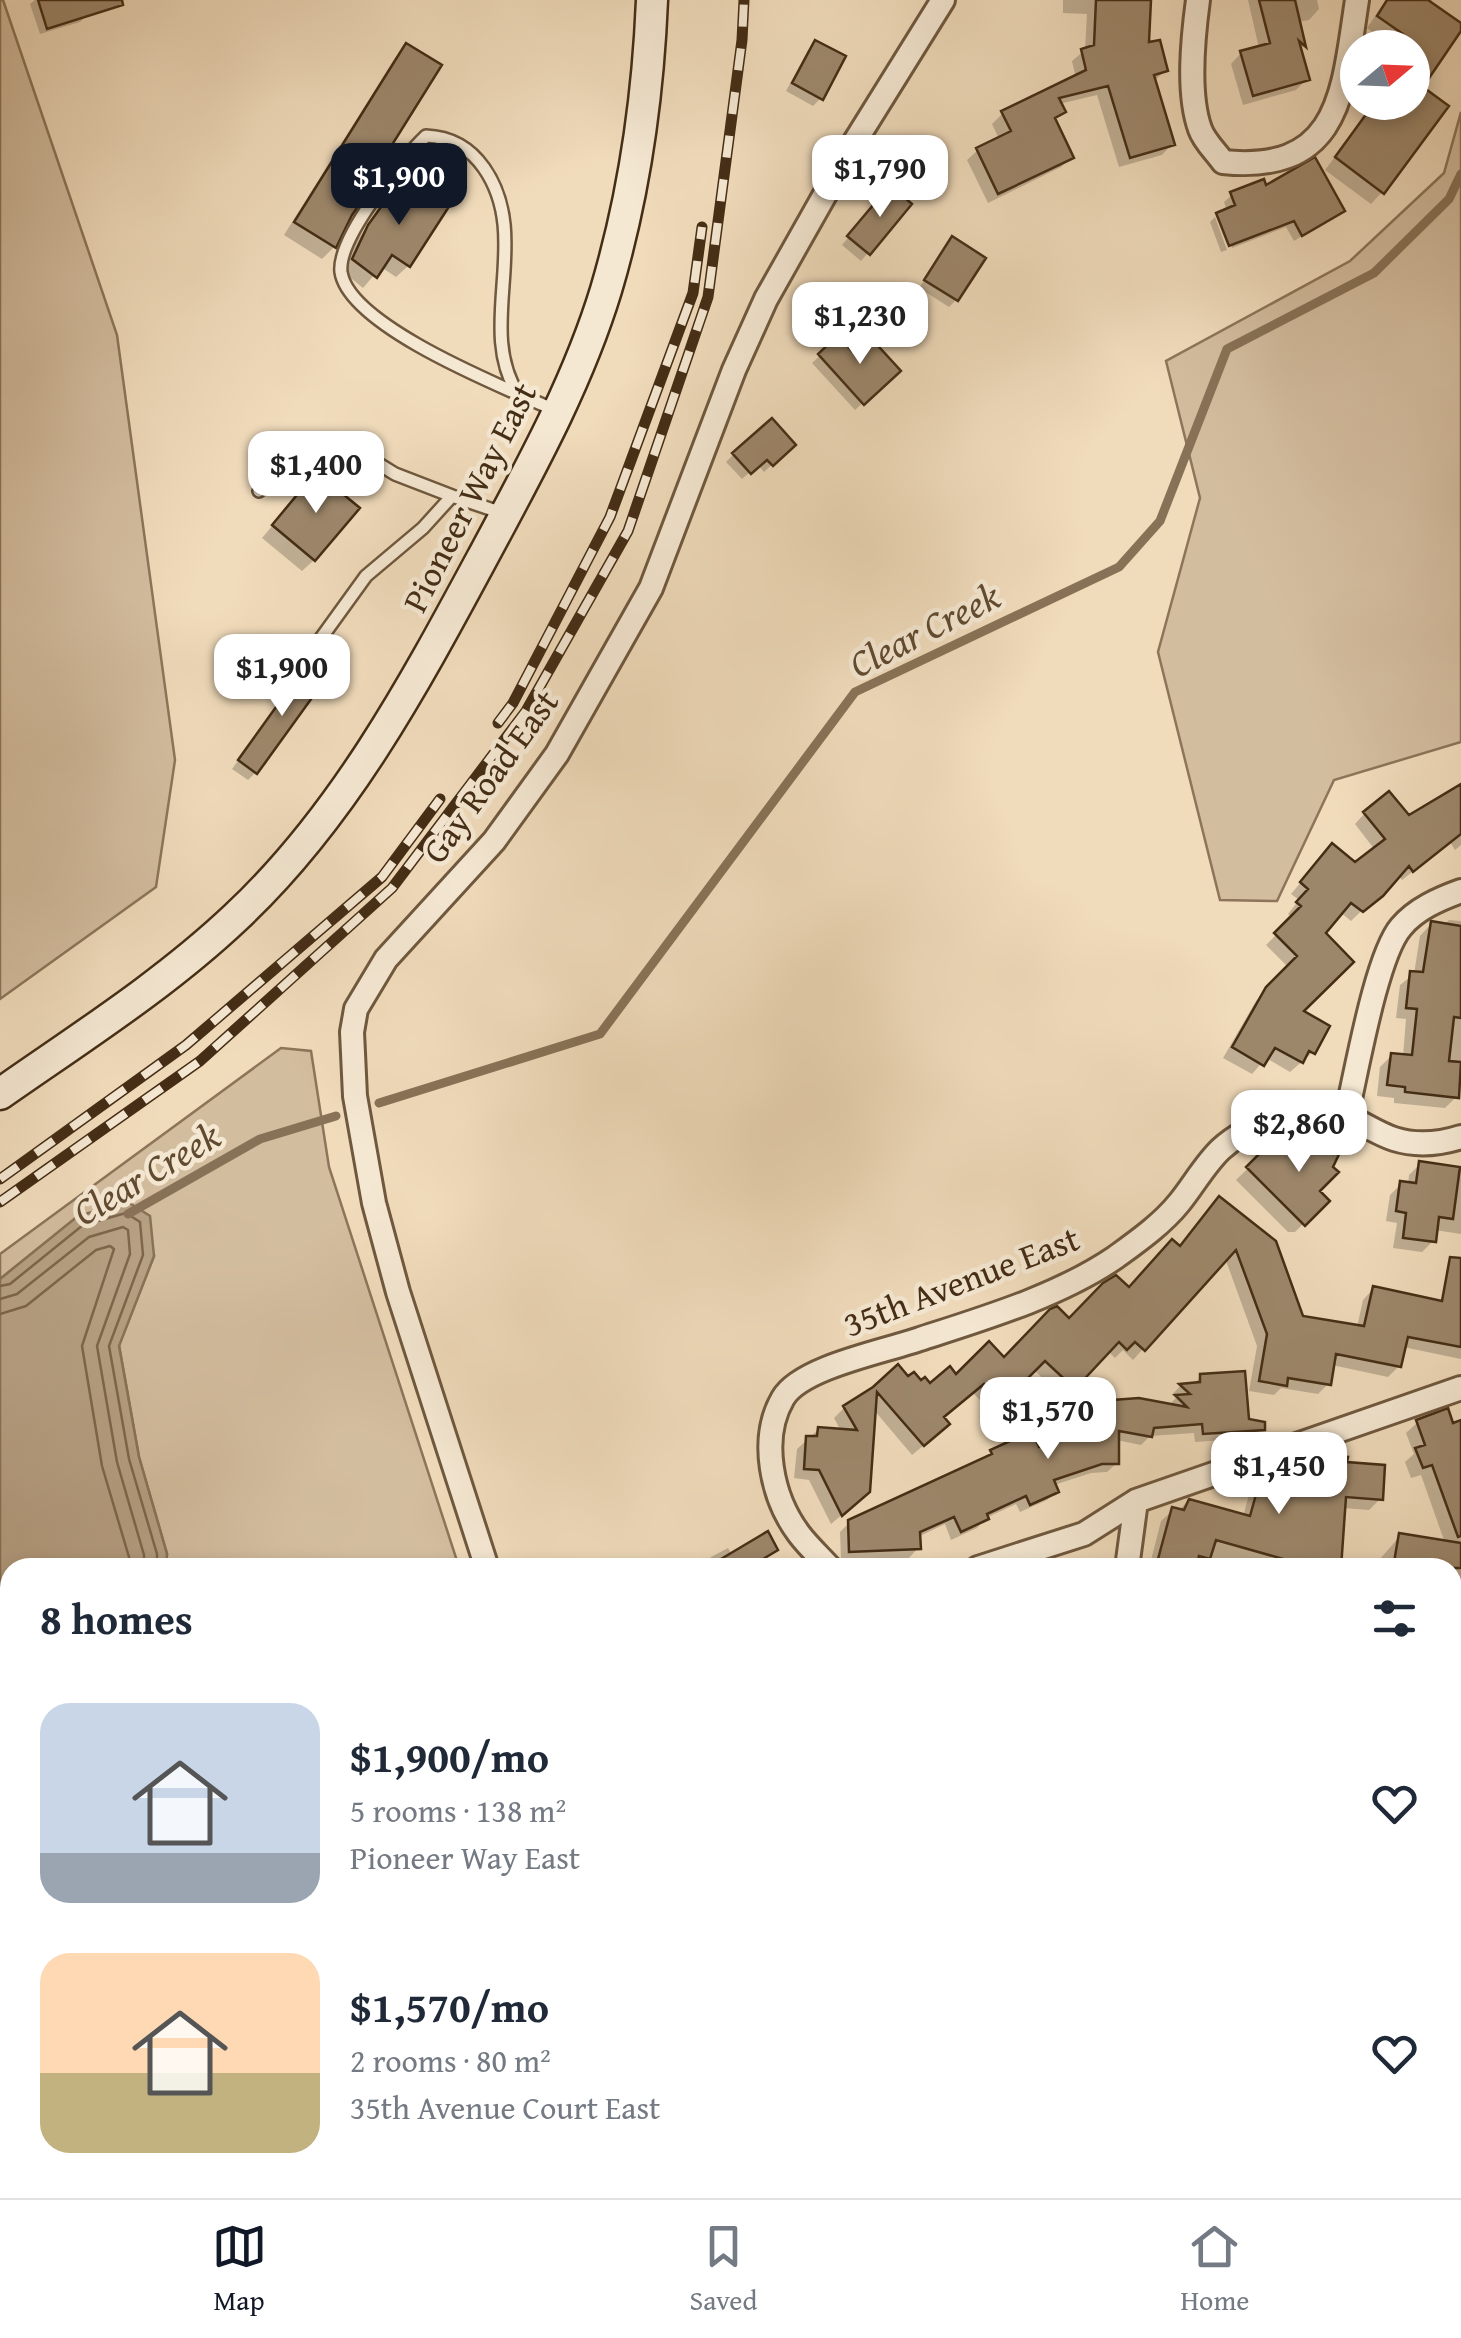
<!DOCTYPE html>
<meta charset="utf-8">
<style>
body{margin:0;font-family:"Gentium Book Plus",serif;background:#f2f2f3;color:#1f2937;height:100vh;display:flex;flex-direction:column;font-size:38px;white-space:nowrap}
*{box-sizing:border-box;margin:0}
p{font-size:32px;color:#747a83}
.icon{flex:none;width:55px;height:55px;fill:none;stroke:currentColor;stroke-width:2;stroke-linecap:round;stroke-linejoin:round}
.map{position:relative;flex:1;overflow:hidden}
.side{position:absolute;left:0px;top:1558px;width:1462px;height:642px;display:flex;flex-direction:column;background:#fff;border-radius:30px 30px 0 0;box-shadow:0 5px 15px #0003}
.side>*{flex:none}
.needle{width:65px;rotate:71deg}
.buttons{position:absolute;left:1340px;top:30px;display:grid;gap:20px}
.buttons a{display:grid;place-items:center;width:90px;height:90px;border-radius:50%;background:#fff;box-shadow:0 5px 15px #0003;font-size:50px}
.price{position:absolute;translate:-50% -85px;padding:0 22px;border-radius:20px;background:#fff;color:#222;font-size:32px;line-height:65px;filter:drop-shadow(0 2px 5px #0008)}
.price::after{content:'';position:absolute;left:50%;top:60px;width:30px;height:22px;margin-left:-15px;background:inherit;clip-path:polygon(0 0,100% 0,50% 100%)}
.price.selected{background:#111827;color:#fff}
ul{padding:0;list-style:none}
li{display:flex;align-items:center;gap:30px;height:250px;padding:0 40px}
li span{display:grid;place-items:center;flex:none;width:280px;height:200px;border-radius:30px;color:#555}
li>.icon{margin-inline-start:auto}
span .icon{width:120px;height:120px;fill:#fffc;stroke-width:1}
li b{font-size:42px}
h2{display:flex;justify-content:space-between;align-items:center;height:120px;padding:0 40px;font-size:42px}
.dock{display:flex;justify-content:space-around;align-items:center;height:140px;border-top:2px solid #e0e1e3;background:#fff;font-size:28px;color:#747a83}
.dock a{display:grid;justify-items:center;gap:5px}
.dock .selected{color:#111827}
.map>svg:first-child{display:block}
.green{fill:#d3bd9f;stroke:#8c755a;stroke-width:2.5}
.water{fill:#b6a083;stroke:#887257;stroke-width:2.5}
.shadow{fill:#0003}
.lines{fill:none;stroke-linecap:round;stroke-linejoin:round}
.shore{stroke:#7d664c;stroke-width:2.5}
.stream{stroke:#887257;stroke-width:9}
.building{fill:#9d876b;stroke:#442d15;stroke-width:2.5}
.service-casing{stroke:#6f583e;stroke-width:16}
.minor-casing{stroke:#6f583e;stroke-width:28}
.secondary-casing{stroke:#442d15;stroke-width:35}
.service{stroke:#f5e8d3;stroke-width:11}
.minor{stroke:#f5e8d3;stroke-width:22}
.secondary{stroke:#f5e8d3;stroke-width:30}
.rail-casing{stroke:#442d15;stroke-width:11}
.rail{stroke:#f5e8d3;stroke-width:8;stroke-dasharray:22;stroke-linecap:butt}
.labels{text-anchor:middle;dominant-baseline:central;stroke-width:9;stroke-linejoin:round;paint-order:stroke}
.street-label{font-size:35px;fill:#442d15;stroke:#f5e8d3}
.water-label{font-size:38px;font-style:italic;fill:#604a30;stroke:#f5e8d3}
</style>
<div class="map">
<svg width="1461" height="2198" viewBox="0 0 1461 2198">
<rect width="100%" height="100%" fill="#f0dbbb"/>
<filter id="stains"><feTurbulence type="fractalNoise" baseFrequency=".002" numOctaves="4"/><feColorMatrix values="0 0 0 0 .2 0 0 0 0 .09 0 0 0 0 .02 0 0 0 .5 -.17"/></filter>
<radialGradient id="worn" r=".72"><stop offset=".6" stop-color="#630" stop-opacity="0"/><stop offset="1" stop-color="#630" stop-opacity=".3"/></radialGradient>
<!-- green -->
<path class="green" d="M0,0H3L117,335L175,760L156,887L0,999Z
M1461,112V742L1334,780L1277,901L1220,900L1158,652L1200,498L1166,361L1350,261L1444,173Z
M281,1048L311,1051L329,1167L459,1567H166L167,1554L139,1457L119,1345L154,1256L79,1216L0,1279V1254Z
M10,1897V2190H321L324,2198H0V1905Z"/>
<!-- water -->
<path class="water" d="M128,1202L150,1216L154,1256L119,1346L139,1457L167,1554L166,1567L10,1568V1897L0,1905V1279L78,1216Z"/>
<!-- shadow -->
<path class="shadow" d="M35,0H83L87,15L80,22L40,34L30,4Z
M1063,0H1147L1146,46L1165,71L1153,82L1172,144L1162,155L1119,167L1097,95L1059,104L1063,112L1054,121L1071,157L1061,167L988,203L967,160L978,150L999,139L992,124L1003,113L1076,78L1072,61L1085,50L1087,14L1063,13Z
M1248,0H1317L1319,9L1309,20L1298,22L1303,46L1299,51L1307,79L1296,90L1243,105L1231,64L1241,53L1259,48Z
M1386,0H1432L1429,4L1461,26L1419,87L1382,192L1371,204L1325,170L1368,113L1353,102L1358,95V102H1412V48H1393L1367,28Z
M815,43L821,98L813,106L786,91L808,50Z
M406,46L350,214L334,247L322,259L284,235L395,58Z
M402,181L445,209L408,266L396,277L381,267L363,288L342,271L357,240Z
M1265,189L1342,211L1294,241L1286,227L1232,248L1219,215L1227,211L1224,202L1232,195Z
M883,196L909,205L861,261L842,245Z
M1215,217L1227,250L1221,252L1210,222Z
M952,239L956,300L949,307L919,288Z
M838,339L852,354L898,371L855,410L812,363Z
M793,445L764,472L758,465L742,479L726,462L734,454Z
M305,487L314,560L302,571L262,538Z
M297,679L255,773L248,780L232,769Z
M1461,787V845L1455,850L1450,842L1402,880L1398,875L1351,921L1340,912L1322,934L1300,1012L1313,1052L1290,1072L1266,1058L1252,1074L1223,1058L1256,1001L1289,968L1266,945L1293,918L1288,914L1299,900L1291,894L1322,857L1355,866L1375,850L1355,824L1365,813L1409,819Z
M1449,920L1461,921V1076H1459L1456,1097L1445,1108L1394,1103V1098L1377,1096L1380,1067L1392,1055L1403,1056L1406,1019L1396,1018L1400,985L1414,974L1420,936L1431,924L1443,926Z
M1312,1135L1330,1167L1317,1191L1326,1201L1295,1232H1288L1236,1180L1271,1146L1294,1159L1300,1146Z
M1420,1164L1461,1170V1234L1435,1230L1433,1241L1422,1252L1393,1248L1397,1223L1386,1221L1390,1195L1401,1184L1408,1185L1409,1175Z
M1209,1210L1301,1318L1357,1327L1363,1300L1373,1289L1438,1303L1461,1275V1359L1403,1347L1399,1366L1388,1377L1332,1365L1329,1383L1318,1394L1281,1388L1274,1395L1249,1391L1257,1346L1225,1258L1133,1360L1123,1350L1115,1358L1108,1351L1063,1398L1033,1369L991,1411L972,1392L941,1418L936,1435L912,1455L874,1410L856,1503L831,1524L809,1480L794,1478L797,1449L819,1429L841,1431L834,1418L844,1408L875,1389L908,1380L930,1386L1004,1360L1128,1290L1179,1248Z
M1201,1377L1246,1421L1262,1428L1253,1438L1195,1442L1194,1433L1150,1436L1141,1445L1116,1440L1117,1463L1107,1472L1091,1473L1054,1485L1056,1491L1047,1500L1020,1512L1016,1504L986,1518L977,1528L951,1540L945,1524L918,1537V1548L909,1558L841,1560L840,1532L850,1522L981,1462L991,1452L1038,1450L1064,1442V1414L1073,1405L1168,1406L1176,1398L1172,1395L1180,1386L1192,1385Z
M1418,1422L1452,1426L1461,1423V1597L1452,1595V1568H1149L1161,1521L1173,1510L1178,1511L1187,1502L1243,1517L1251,1487L1263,1476L1303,1485L1305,1469L1316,1458L1345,1465L1380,1499L1369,1510L1343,1508L1339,1561L1373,1567L1400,1536L1445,1543L1421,1475L1411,1478L1405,1462L1414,1454L1406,1433Z
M728,1548L732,1555L775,1549L749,1568H706L704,1565L711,1557Z
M842,2190L844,2198H814L838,2190Z
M1005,2190H1094L1096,2192L1089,2198H982Z"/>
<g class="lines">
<!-- shore -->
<path class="shore" d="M0,1286L10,1284L83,1225L126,1213L140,1222L143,1255L109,1346L129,1459L157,1554V1568
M0,1299L17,1294L89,1237L123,1227L128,1230L130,1254L97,1346L117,1462L144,1555V1568
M0,1314L26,1306L96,1250L110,1246L114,1249L82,1346L102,1466L129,1557V1568"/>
<!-- stream -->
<path class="stream" d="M379,1103L600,1034L855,692L1119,567L1160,521L1227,349L1374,273L1449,199L1461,174
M128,1214L260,1139L336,1116"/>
</g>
<!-- building -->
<path class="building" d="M38,0H122L123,5L47,29Z
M1096,0H1151L1149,42L1160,40L1168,71L1154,75L1175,145L1130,158L1108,86L1059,98L1066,112L1055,118L1074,158L998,194L976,148L1011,131L1001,111L1086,70L1081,49L1094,45Z
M1259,0H1295L1306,47L1299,41L1310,80L1253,96L1240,51L1270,43Z
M1387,0H1428L1461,23V31L1423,87L1449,106L1384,194L1335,157L1375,102H1412V48H1393L1403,34L1377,16Z
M815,40L846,56L823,100L792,83Z
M406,43L442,65L380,164L386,167L352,215L336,248L294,222Z
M1315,157L1345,211L1302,236L1294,221L1229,246L1216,213L1235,205L1230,192L1264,179L1266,185Z
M402,178L448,208L410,267L392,255L377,278L352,259L368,225Z
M890,185L912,204L870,255L847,236Z
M952,236L986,258L958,301L924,280Z
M838,335L852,351L869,336L901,371L864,405L818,354Z
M772,418L796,445L773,466L767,460L751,474L732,453Z
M316,472L360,508L315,561L272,525Z
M312,666L327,677L257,774L238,760L304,668Z
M1461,784V834L1413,872L1409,866L1383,896L1363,912L1351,903L1326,933L1354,962L1304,1011L1330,1026L1315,1054L1309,1051L1303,1063L1275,1048L1264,1066L1232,1047L1266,987L1297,956L1274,933L1301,906L1296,902L1308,889L1300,882L1332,843L1355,862L1385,839L1363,812L1389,791L1409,815Z
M1431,921L1461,926V1018L1454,1017L1449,1061L1461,1062L1459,1098L1405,1092V1087L1387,1085L1391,1053L1412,1055L1417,1009L1406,1008L1410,971L1423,972Z
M1311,1132L1343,1146L1333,1167L1339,1172L1320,1191L1330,1201L1305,1226L1246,1167L1271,1142L1279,1150L1284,1146L1298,1160Z
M1419,1161L1460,1167L1453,1219L1439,1217L1436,1242L1403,1238L1406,1213L1396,1211L1400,1181L1416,1183Z
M1219,1196L1276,1241L1303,1316L1364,1326L1373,1286L1442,1301L1450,1257L1461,1258V1347L1408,1337L1401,1367L1336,1354L1331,1385L1288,1378L1287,1386L1259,1381L1267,1334L1236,1250L1145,1351L1135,1342L1127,1350L1119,1342L1075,1389L1045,1361L1003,1403L984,1384L944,1417L950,1424L924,1446L877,1392L870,1492L842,1516L819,1470L804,1469L806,1436H817L818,1427L857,1430L843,1406L873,1387L898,1364L908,1376L914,1372L921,1380L925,1377L930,1383L950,1366L956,1374L989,1341L1004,1357L1050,1309L1057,1306L1069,1318L1103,1283L1116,1275L1129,1287L1172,1239L1180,1246Z
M1245,1371L1249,1419L1265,1422V1430L1203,1434L1202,1424L1154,1428L1152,1437L1119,1431V1464H1102L1054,1480L1059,1492L1030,1505L1026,1496L987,1514L989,1519L961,1532L954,1517L920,1532L921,1549L849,1552L848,1520L992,1454L990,1450L1032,1431L1039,1447L1072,1437V1403L1139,1398L1187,1407L1175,1395L1190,1394L1179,1384L1200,1382V1374Z
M1448,1408L1453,1423L1461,1420V1536L1458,1537L1432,1465L1423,1468L1415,1448L1425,1445L1416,1420Z
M1315,1455L1348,1457L1347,1462L1385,1465L1383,1500L1346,1497L1341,1568H1315L1216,1540L1210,1559L1199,1556L1196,1568L1158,1559L1172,1507L1184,1510L1189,1499L1250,1516L1262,1473L1313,1485Z
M768,1531L778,1550L748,1568H706Z
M1399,1533L1461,1543V1568H1393Z"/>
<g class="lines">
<defs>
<path id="service" d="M518,394C475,327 533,238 484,168C470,148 450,137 426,136C402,159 337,238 341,272C349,327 508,389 557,411
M259,491L314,449L334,445L361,453L395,474L452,496
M306,659L366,576L423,528L452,496L502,513"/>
<path id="minor" d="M1198,0C1193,37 1187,93 1200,129C1204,141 1216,152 1223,162C1342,174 1343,90 1357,0
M1346,1117C1356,1075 1376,956 1401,927C1416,909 1439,899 1461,891
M487,1568L398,1292L374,1203L355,1096L352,1032L356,1009L386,959L494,841L557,754L651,588L734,370L766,299L854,143L943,0
M830,1568C820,1557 808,1546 799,1534C772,1498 759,1439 783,1398C801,1367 886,1351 920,1339C985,1318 1059,1296 1116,1257C1138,1241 1162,1224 1179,1203C1193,1186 1205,1164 1221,1149C1245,1127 1279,1116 1310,1110C1340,1104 1366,1130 1394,1139C1416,1146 1439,1144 1461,1137
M978,1568L1084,1534L1136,1501L1461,1388
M1127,1568L1136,1501
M1452,1637L1461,1634
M695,2198L720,2190"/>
<path id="secondary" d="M0,1094C80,1038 164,985 236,917C345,815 416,681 486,551C531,467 578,382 606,290C634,196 648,98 652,0"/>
</defs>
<!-- service casing -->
<use href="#service" class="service-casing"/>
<!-- minor casing -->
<use href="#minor" class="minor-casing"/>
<!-- secondary casing -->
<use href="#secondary" class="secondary-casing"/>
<!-- service -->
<use href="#service" class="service"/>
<!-- minor -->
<use href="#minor" class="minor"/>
<!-- secondary -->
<use href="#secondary" class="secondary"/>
<defs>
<path id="rail" d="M498,723L513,703L610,517L693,293L702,227
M0,1179L186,1045L382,877L440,799
M0,1202L200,1061L392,888L526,711L628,531L708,297L742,40L744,0"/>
</defs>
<!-- rail casing -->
<use href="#rail" class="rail-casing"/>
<!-- rail -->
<use href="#rail" class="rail"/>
</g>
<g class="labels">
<!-- street labels -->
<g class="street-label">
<text transform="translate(469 497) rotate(-63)">Pioneer Way East</text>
<text transform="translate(490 776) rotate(-54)">Gay Road East</text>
<text transform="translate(961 1281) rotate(-21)">35th Avenue East</text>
</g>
<!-- water labels -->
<g class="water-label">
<text transform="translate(924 629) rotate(-27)">Clear Creek</text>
<text transform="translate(146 1173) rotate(-31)">Clear Creek</text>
</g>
</g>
<rect width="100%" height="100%" filter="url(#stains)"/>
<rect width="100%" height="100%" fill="url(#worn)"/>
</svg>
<div class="buttons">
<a><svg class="needle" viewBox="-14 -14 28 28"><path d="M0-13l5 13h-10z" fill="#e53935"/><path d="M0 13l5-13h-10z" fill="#747a83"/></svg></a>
</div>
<b class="price" style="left:880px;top:220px">$1,790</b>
<b class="price selected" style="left:399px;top:228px">$1,900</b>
<b class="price" style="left:860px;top:367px">$1,230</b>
<b class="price" style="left:316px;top:516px">$1,400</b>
<b class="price" style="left:282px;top:719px">$1,900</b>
<b class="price" style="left:1299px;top:1175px">$2,860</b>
<b class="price" style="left:1048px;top:1462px">$1,570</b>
<b class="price" style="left:1279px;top:1517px">$1,450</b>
<section class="side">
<h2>8 homes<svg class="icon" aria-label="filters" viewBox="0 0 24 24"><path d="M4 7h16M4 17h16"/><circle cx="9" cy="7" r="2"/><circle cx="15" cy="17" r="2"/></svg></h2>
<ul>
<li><span style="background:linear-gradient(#c9d6e8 75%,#9aa5b1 0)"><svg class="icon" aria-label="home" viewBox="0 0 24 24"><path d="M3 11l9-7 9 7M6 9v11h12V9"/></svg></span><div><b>$1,900/mo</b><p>5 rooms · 138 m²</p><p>Pioneer Way East</p></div><svg class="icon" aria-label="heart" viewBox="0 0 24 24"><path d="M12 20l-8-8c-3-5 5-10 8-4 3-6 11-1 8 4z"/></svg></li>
<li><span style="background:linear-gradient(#ffd9b3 60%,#c2b280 0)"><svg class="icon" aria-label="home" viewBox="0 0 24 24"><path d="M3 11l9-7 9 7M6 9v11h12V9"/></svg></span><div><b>$1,570/mo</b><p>2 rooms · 80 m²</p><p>35th Avenue Court East</p></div><svg class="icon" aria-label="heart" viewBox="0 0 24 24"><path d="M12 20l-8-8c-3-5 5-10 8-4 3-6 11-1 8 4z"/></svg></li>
</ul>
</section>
</div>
<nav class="dock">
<a class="selected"><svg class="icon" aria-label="map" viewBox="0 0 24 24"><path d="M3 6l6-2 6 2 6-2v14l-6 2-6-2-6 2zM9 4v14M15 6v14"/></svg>Map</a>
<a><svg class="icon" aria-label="saved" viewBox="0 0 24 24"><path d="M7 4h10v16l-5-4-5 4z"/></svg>Saved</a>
<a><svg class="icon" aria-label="home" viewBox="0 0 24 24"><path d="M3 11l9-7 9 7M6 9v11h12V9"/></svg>Home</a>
</nav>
